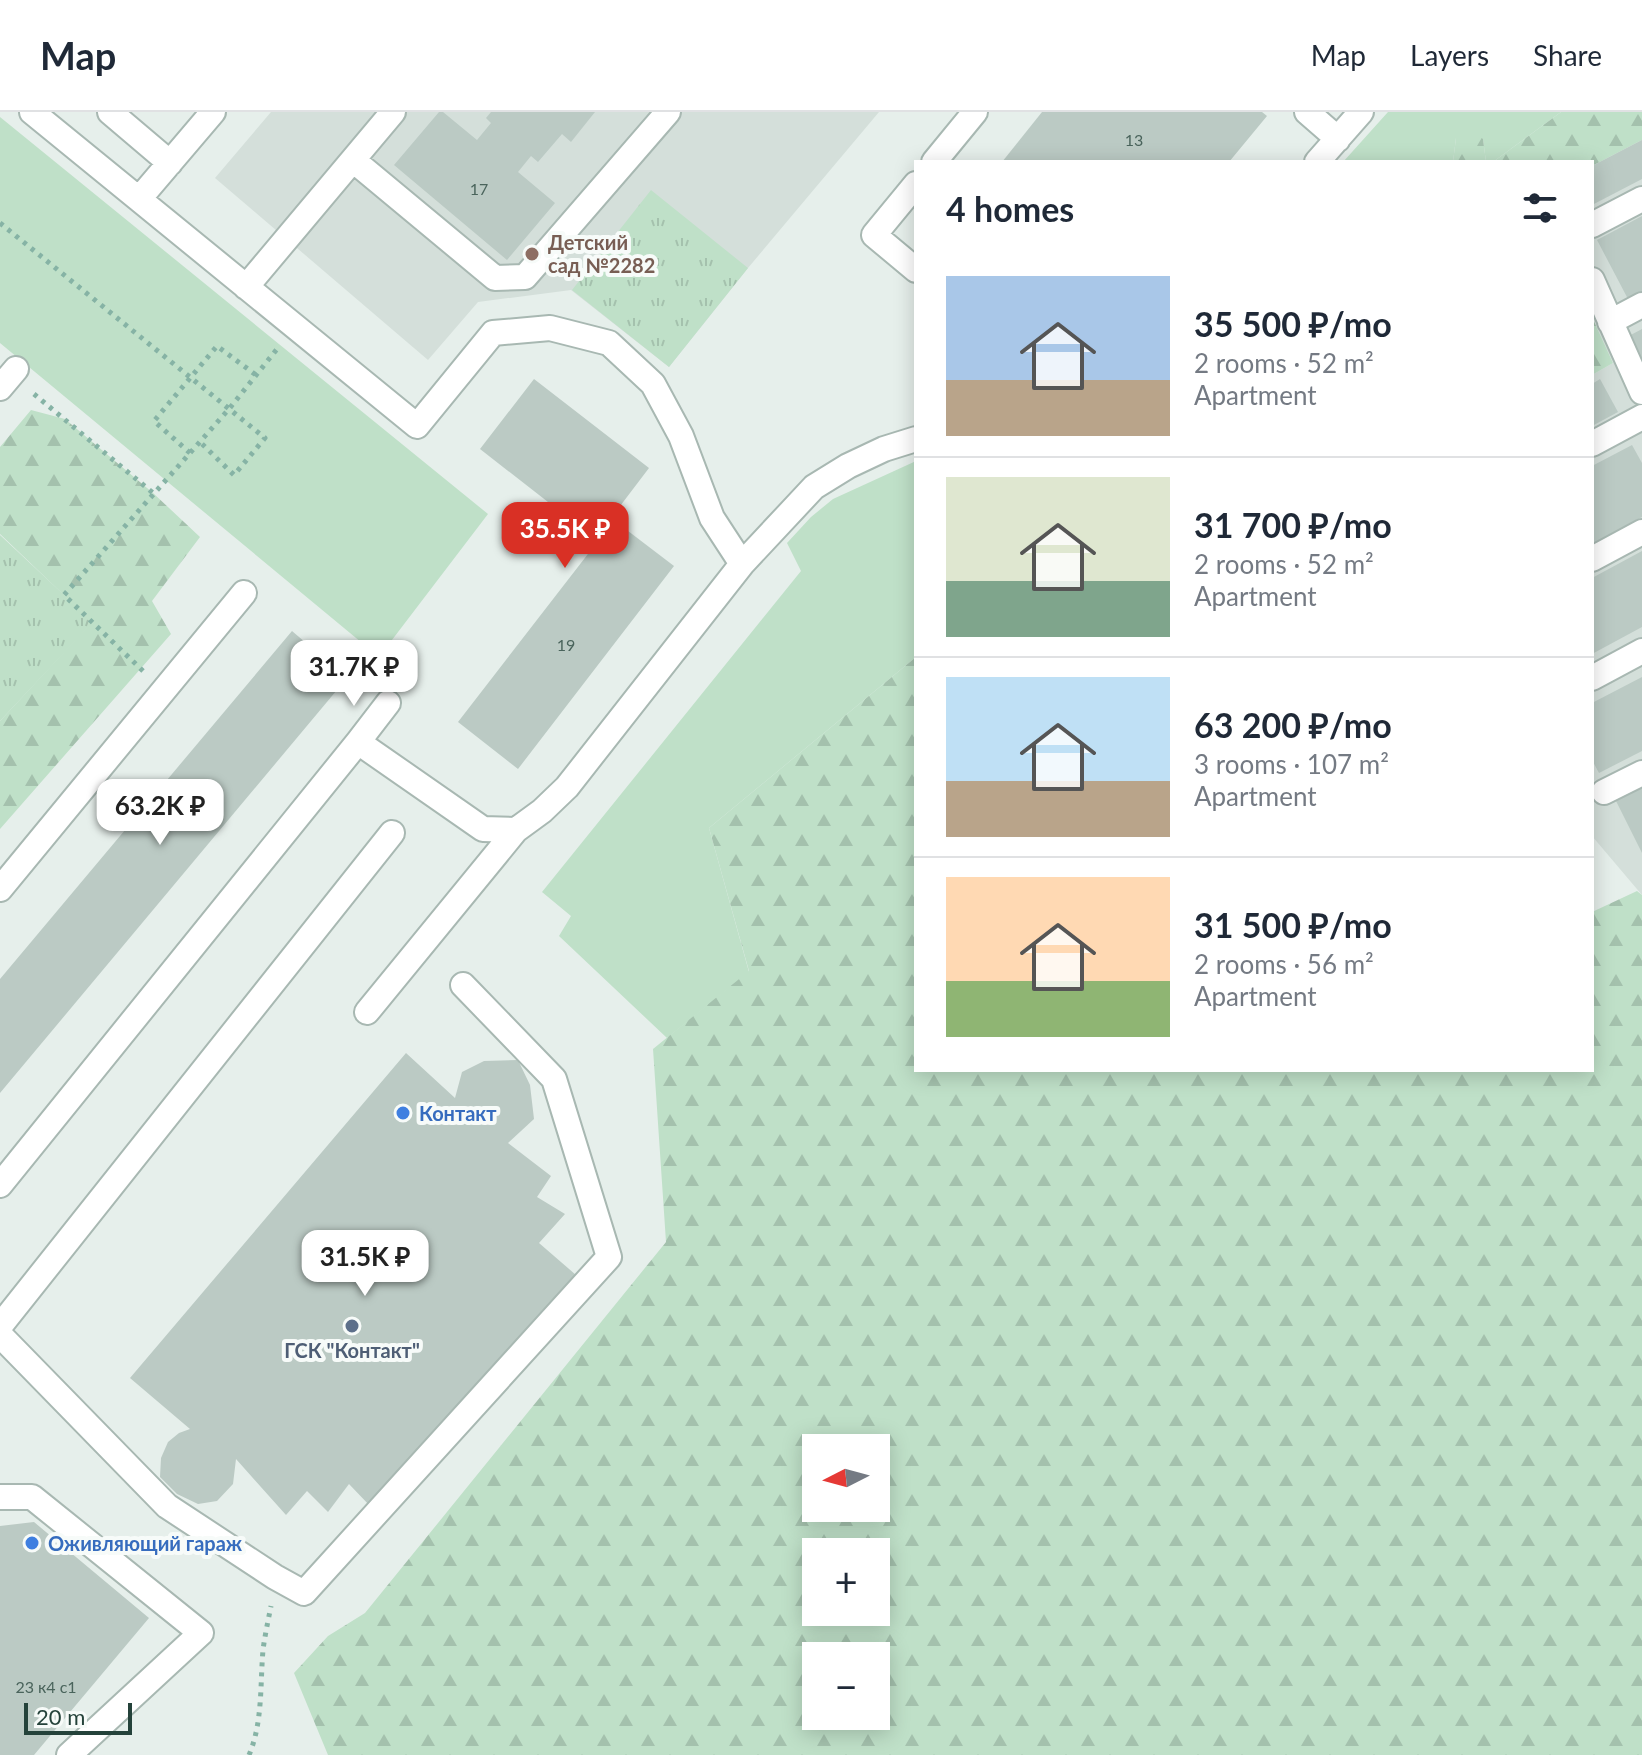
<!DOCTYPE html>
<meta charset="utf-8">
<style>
body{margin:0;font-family:Lato,sans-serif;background:#f2f2f3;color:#1f2937;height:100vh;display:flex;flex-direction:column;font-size:30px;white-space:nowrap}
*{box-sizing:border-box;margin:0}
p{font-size:26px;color:#747a83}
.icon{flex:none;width:44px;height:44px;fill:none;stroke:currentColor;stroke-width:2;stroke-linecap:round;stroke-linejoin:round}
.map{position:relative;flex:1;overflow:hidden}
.panel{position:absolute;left:914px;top:48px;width:680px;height:912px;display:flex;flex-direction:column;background:#fff;border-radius:0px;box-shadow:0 4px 20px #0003}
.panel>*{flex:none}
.needle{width:52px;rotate:264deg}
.controls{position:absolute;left:802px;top:1322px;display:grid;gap:16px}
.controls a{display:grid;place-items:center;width:88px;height:88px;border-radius:0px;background:#fff;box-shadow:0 4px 20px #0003;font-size:40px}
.scale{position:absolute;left:24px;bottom:20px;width:108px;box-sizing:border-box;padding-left:8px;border:4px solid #24423a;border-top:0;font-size:22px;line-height:28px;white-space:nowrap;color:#24423a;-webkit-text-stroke:6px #f7fbf9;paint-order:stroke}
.price{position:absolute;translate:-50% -68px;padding:0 18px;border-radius:16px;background:#fff;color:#222;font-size:26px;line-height:52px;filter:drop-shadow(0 2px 4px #0008)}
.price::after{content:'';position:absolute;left:50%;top:48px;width:24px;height:18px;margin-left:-12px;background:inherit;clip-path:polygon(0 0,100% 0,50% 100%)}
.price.selected{background:#d93025;color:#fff}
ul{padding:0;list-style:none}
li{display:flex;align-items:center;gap:24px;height:200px;padding:0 32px}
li+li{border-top:2px solid #e0e1e3}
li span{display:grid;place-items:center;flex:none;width:224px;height:160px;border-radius:0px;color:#555}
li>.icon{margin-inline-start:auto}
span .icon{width:96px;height:96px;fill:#fffc;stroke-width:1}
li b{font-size:34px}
h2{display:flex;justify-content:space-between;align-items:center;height:96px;padding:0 32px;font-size:34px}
header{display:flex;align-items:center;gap:48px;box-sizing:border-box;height:112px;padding:0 40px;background:#fff;border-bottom:2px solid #e0e1e3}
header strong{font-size:38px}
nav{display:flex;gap:44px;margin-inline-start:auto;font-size:28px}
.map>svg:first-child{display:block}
.built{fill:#d4dfda}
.grass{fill:#bfe0c8}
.forest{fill:url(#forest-firs);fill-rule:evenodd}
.park{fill:url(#park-tufts)}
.building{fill:#bbcac4}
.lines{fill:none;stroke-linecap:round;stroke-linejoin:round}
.minor-casing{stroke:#a8b8b2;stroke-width:28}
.path{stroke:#86b3a5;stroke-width:5;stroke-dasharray:4 6;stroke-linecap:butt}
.minor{stroke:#fff;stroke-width:24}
.education-dot{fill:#8d6e63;stroke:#f7fbf9;stroke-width:3}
.shop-dot{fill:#3f7fe0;stroke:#f7fbf9;stroke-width:3}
.service-dot{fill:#5c6f8a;stroke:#f7fbf9;stroke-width:3}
.labels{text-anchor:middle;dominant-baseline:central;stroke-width:8;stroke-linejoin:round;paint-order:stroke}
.number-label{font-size:16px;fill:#4a645c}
.education-label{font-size:20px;font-weight:bold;fill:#785e54;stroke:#f7fbf9;text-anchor:start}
.shop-label{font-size:20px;font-weight:bold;fill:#366cbe;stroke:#f7fbf9;text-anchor:start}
.service-label{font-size:20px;font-weight:bold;fill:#4e5e75;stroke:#f7fbf9}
</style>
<header>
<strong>Map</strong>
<nav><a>Map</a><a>Layers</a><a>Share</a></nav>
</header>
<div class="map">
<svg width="1642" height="1643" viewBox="0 0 1642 1643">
<defs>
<pattern id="forest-firs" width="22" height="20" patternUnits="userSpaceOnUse" patternTransform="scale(2)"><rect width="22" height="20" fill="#bfe0c8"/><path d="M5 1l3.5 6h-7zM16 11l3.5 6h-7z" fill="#a4c1ad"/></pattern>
<pattern id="park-tufts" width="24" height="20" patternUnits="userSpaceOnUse" patternTransform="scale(2)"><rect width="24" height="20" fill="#bfe0c8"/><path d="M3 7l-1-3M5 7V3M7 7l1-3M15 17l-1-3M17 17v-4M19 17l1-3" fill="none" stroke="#a4c1ad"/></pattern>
</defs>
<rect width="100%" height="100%" fill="#e6efeb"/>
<!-- built -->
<path class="built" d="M271,0H879L748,156L669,255L571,178L478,190L428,248L215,66Z
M1642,28V783L1592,724V263L1613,251L1592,205V54Z"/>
<!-- grass -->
<path class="grass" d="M1388,0H1561L1493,50H1486L1483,27L1456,26L1453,50H1343Z
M0,5L488,402L379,545L0,231Z
M916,349V545L709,716L749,860L667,926L559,824L571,804L542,780L801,459L787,431L811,405L833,387Z"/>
<!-- forest -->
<path class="forest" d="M1561,0H1642V28L1592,54V50H1493Z
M1469,17L1483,27L1486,50H1453L1456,26Z
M1592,205L1613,251L1592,263Z
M31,298L65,307L153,381L200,425L152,489L171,522L0,717V609L92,510L0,422V335Z
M916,545V958H1592V800L1637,779L1642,783V1643H328L294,1561L328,1524L365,1501L666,1130L653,937L749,859L709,716ZM816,1336H876V1396H816ZM876,1440V1500H816V1440ZM876,1544V1604H816V1544Z"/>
<!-- park -->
<path class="park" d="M651,78L748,156L669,255L572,178Z
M0,423L93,510L0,609Z"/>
<!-- building -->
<path class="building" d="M439,0H443L477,28L491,11L486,6L491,0H595L571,30L562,22L538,50L531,44L518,60L555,91L507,148L394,53Z
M1042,0H1262L1267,4L1229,50H1002Z
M1642,28V67L1592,93V54Z
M1642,104V180L1628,187L1597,128Z
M1642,217V258L1625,226Z
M534,267L649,356L611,406L674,454L518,657L458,610L598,429L480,337Z
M1600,267L1618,300L1592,314V272Z
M1632,333L1642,351V405L1592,432V354Z
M1642,439V515L1592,542V466Z
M292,519L347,566L0,981V867Z
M1642,565V639L1599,661L1592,648V591Z
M1642,675V741L1616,689Z
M406,941L455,986L462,960L484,949L518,948L530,973L534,1007L508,1031L551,1064L537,1085L565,1102L539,1131L576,1163L371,1395L349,1372L328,1400L307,1379L286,1403L236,1347L233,1372L217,1389L198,1392L177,1382L160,1365L161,1346L168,1330L179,1321L190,1317L130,1266Z
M34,1410L149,1506L34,1643H0V1414Z"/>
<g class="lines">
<defs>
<path id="minor" d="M32,0L417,314L493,221L550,216L609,231L653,272L681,324L712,406L742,452
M110,0L170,51
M1307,0L1338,27
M353,48L495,166L525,165L668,0
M934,50L975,0
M1317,50L1361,0
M916,72L874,123L916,158
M139,87L213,0
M1592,113L1642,87
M1592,168L1642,280
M246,175L393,0
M1610,210L1642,193
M0,276L16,257
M1592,332L1642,305
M1592,447L1642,420
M1592,566L1642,539
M358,630L388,591
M1604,680L1642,661
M0,777L244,481
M367,900L516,718
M0,1073L358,630L483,717L516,718L542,699L567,675L742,452L814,375L848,354L884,337L916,327
M0,1214L392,721
M0,1223L167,1394L275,1465L304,1481L609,1145L554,967L463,873
M0,1385H32L201,1521L69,1643"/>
</defs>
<!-- minor casing -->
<use href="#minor" class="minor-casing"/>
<!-- path -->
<path class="path" d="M0,111L265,326L234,363L199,329
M34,282L153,381
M190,341L154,309L217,234L256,263
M143,559L64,483L229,297L277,237
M249,1643C263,1610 260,1572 263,1538C265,1523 268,1509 271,1494"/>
<!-- minor -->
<use href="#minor" class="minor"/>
</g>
<!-- markers -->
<circle class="education-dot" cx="532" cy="142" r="8"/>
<g class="shop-dot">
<circle cx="403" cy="1001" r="8"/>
<circle cx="32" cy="1431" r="8"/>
</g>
<circle class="service-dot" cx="352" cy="1214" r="8"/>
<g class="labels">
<!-- number labels -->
<g class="number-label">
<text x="1134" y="27">13</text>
<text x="479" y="76">17</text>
<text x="566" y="532">19</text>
<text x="46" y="1574">23 к4 с1</text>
</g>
<!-- education labels -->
<g class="education-label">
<text x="548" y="130">Детский<tspan x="548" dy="23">сад №2282</tspan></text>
</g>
<!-- shop labels -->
<g class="shop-label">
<text x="419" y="1001">Контакт</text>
<text x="48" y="1431">Оживляющий гараж</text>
</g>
<!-- service labels -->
<g class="service-label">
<text x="352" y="1238">ГСК "Контакт"</text>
</g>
</g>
</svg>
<div class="controls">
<a><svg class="needle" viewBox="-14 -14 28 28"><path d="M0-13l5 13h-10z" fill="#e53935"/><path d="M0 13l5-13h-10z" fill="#747a83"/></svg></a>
<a>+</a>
<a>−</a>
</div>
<div class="scale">20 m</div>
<b class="price selected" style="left:565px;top:458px">35.5K ₽</b>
<b class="price" style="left:354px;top:596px">31.7K ₽</b>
<b class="price" style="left:160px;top:735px">63.2K ₽</b>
<b class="price" style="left:365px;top:1186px">31.5K ₽</b>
<section class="panel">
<h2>4 homes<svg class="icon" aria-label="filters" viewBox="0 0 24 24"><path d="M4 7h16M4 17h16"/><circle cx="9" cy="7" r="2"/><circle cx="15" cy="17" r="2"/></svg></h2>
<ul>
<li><span style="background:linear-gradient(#a9c7e8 65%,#b9a48a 0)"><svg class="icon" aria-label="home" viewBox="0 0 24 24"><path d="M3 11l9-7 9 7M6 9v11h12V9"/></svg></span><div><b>35 500 ₽/mo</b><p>2 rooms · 52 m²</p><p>Apartment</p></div></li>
<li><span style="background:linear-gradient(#dfe7d0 65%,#7fa58c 0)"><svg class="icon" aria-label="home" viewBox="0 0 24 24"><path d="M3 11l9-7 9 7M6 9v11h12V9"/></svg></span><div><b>31 700 ₽/mo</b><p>2 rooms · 52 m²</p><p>Apartment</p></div></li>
<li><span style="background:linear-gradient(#bfe0f5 65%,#b9a48a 0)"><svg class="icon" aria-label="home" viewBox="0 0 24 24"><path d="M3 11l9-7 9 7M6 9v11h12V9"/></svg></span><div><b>63 200 ₽/mo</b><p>3 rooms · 107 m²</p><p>Apartment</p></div></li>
<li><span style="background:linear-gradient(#ffd9b3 65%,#8fb573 0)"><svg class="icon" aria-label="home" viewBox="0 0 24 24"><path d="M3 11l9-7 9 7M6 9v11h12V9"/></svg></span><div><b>31 500 ₽/mo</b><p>2 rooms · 56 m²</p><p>Apartment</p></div></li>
</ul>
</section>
</div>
